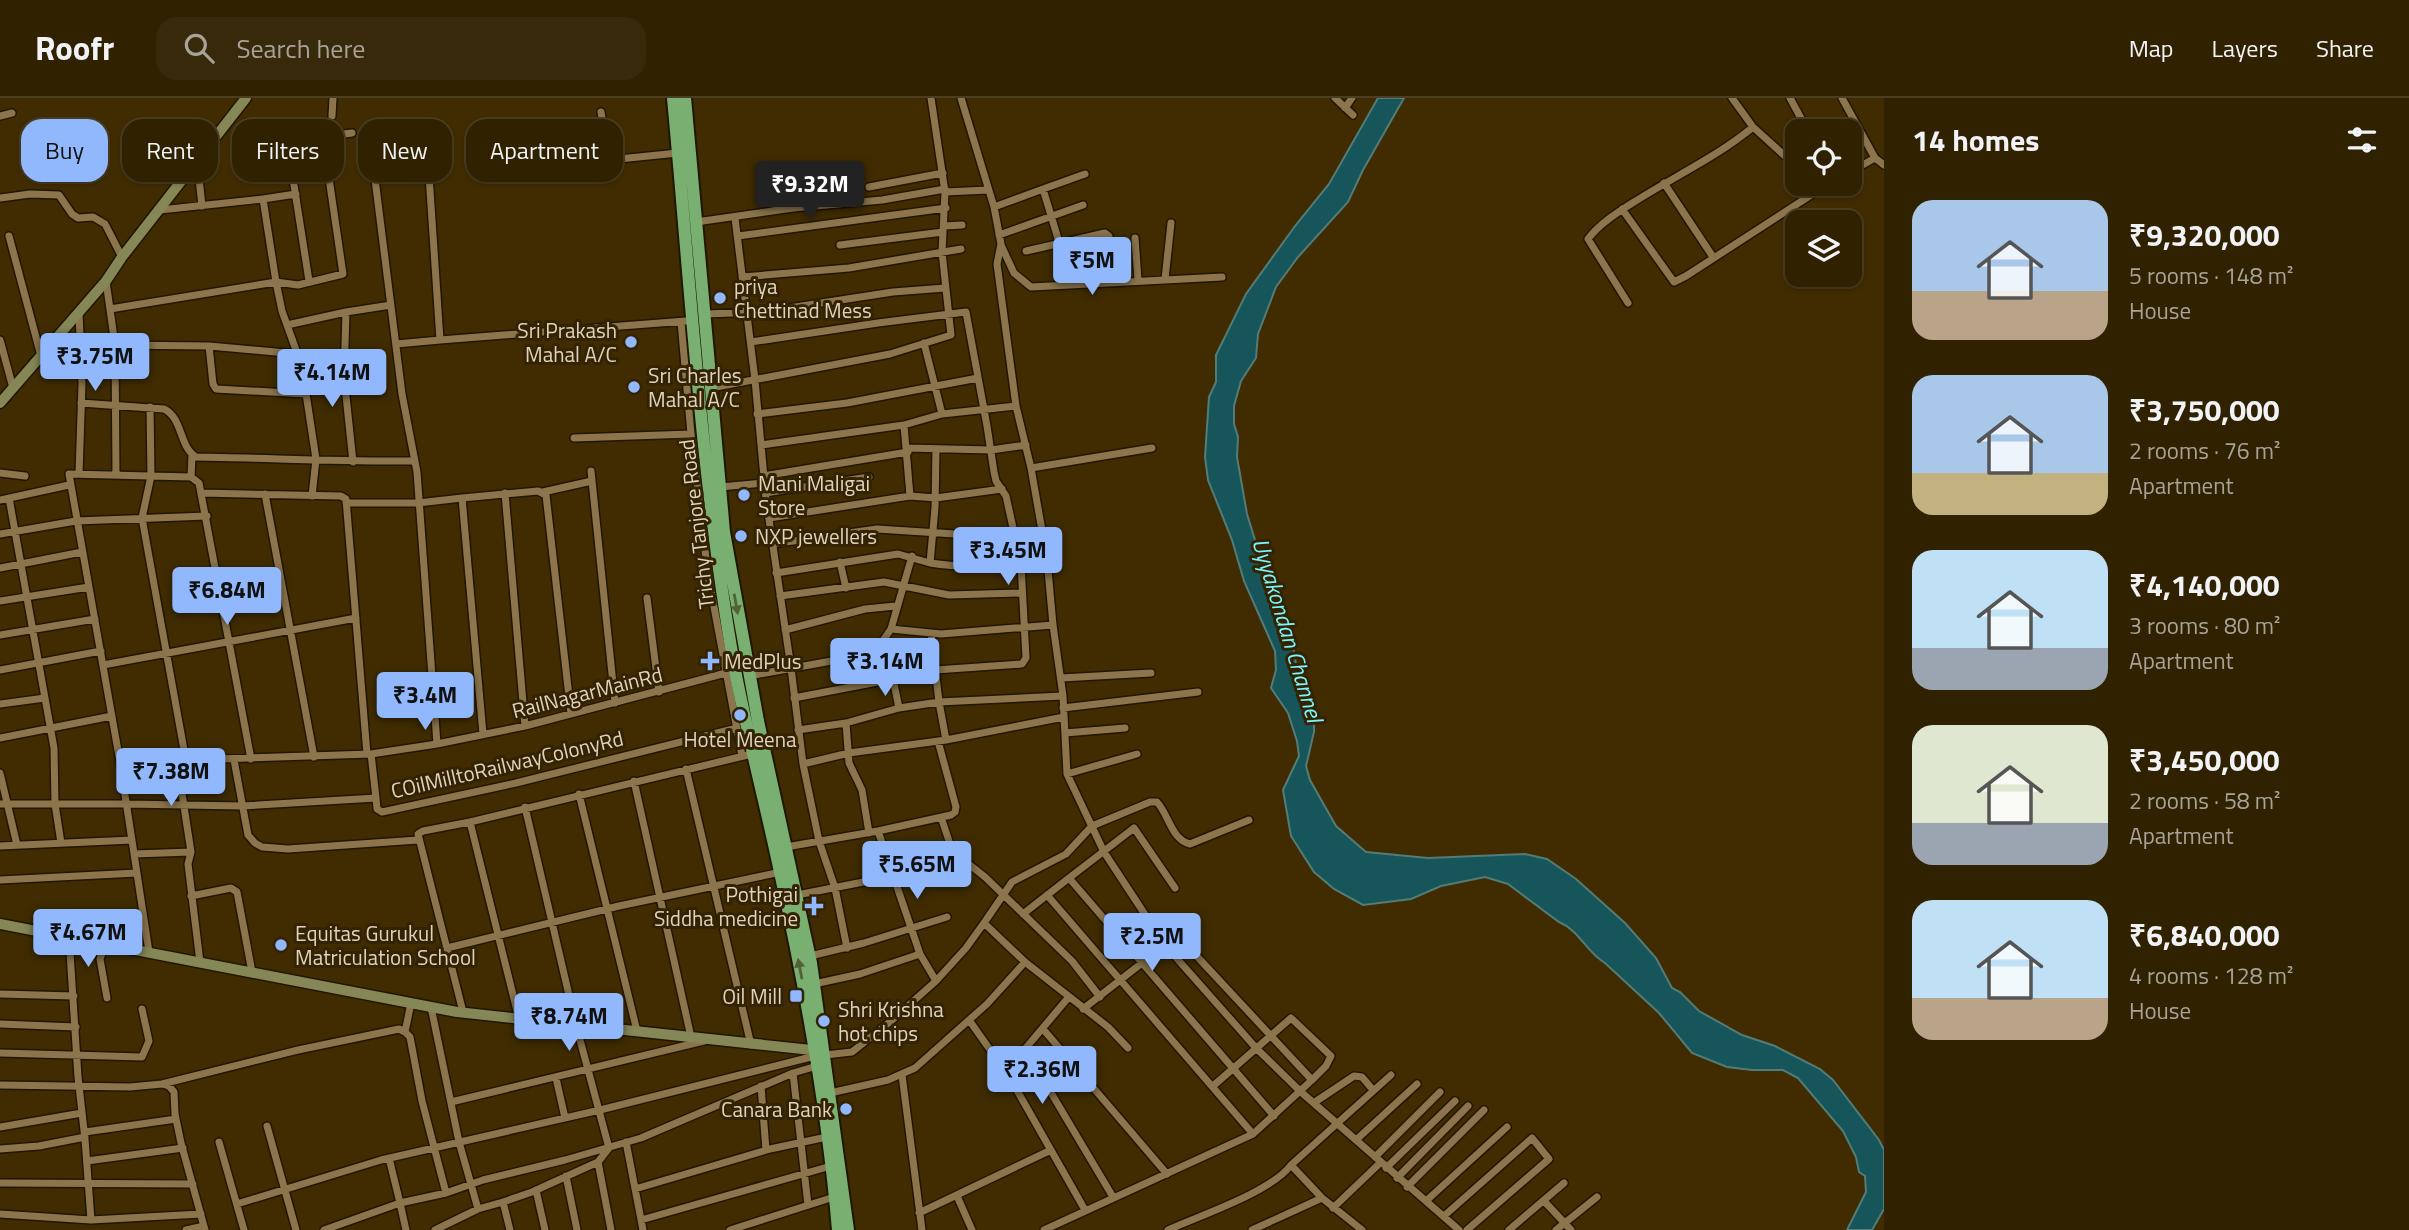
<!DOCTYPE html>
<meta charset="utf-8">
<style>
body{margin:0;font-family:"Titillium Web",sans-serif;background:#38290a;color:#f1f3f6;height:100vh;display:flex;flex-direction:column;font-size:26px;white-space:nowrap}
*{box-sizing:border-box;margin:0}
p{font-size:23px;color:#a8a399}
.icon{flex:none;width:38px;height:38px;fill:none;stroke:currentColor;stroke-width:2;stroke-linecap:round;stroke-linejoin:round}
.map{position:relative;flex:1;overflow:hidden}
.panel{display:flex;flex-direction:column;background:#302100;width:525px}
.panel>*{flex:none}
.hud{position:absolute;left:21px;top:21px;width:665px;height:63px;display:flex;gap:14px}
.tools{position:absolute;left:1785px;top:21px;display:grid;gap:14px}
.tools a{display:grid;place-items:center;width:77px;height:77px;border-radius:14px;background:#302100;box-shadow:0 2px 5px #0004,0 0 0 2px #4b3e22;font-size:35px}
.price{position:absolute;translate:-50% -60px;padding:0 16px;border-radius:7px;background:#91b8fd;color:#111;font-size:23px;line-height:46px;filter:drop-shadow(0 2px 4px #0008)}
.price::after{content:'';position:absolute;left:50%;top:42px;width:21px;height:16px;margin-left:-10px;background:inherit;clip-path:polygon(0 0,100% 0,50% 100%)}
.price.selected{background:#222;color:#fff}
ul{padding:0;list-style:none}
li{display:flex;align-items:center;gap:21px;height:175px;padding:0 28px}
li span{display:grid;place-items:center;flex:none;width:196px;height:140px;border-radius:21px;color:#555}
li>.icon{margin-inline-start:auto}
span .icon{width:84px;height:84px;fill:#fffc;stroke-width:1}
li b{font-size:30px}
h2{display:flex;justify-content:space-between;align-items:center;height:84px;padding:0 28px;font-size:30px}
.tag{padding:0 24px;border-radius:21px;background:#302100;box-shadow:0 2px 5px #0004,0 0 0 2px #4b3e22;font-size:24px;line-height:63px}
.tag.selected{background:#91b8fd;color:#111}
header{display:flex;align-items:center;gap:42px;box-sizing:border-box;height:98px;padding:0 35px;background:#302100;border-bottom:2px solid #4b3e22}
header strong{font-size:33px}
nav{display:flex;gap:38px;margin-inline-start:auto;font-size:24px}
.search{width:490px;height:63px;background:#38290a;display:flex;align-items:center;gap:18px;box-sizing:border-box;padding:0 24px;border-radius:21px;color:#a8a399;font-size:26px}
main{display:flex;flex:1;min-height:0}
.map>svg:first-child{display:block}
.water{fill:#165559;stroke:#537b77;stroke-width:2}
.lines{fill:none;stroke-linecap:round;stroke-linejoin:round}
.street-casing{stroke:#211602;stroke-width:10}
.secondary-casing{stroke:#211602;stroke-width:13}
.highway-casing{stroke:#211602;stroke-width:16}
.street{stroke:#8c754c;stroke-width:7}
.secondary{stroke:#868757;stroke-width:10}
.highway{stroke:#79b072;stroke-width:12}
.oneway{fill:#526235}
.poi-dot{fill:#91b8fd;stroke:#332303;stroke-width:2.5}
.labels{text-anchor:middle;dominant-baseline:central;stroke-width:6;stroke-linejoin:round;paint-order:stroke}
.poi-label{font-size:21px;fill:#e0d3be;stroke:#332303;text-anchor:start}
.street-label{font-size:21px;fill:#e0d3be;stroke:#332303}
.water-label{font-size:23px;font-style:italic;fill:#7bf4fd;stroke:#332303}
</style>
<header>
<strong>Roofr</strong>
<div class="search"><svg class="icon" aria-label="search" viewBox="0 0 24 24"><circle cx="10" cy="10" r="6"/><path d="M15 15l6 6"/></svg>Search here</div>
<nav><a>Map</a><a>Layers</a><a>Share</a></nav>
</header>
<main>
<div class="map">
<svg width="1884" height="1132" viewBox="0 0 1884 1132">
<rect width="100%" height="100%" fill="#402c00"/>
<!-- water -->
<path class="water" d="M1378,0H1404L1363,72L1348,104L1298,159L1276,189L1258,236L1256,260L1241,283L1234,308V326L1238,339L1237,359L1247,416L1272,497L1291,536L1298,578L1308,595L1314,620V634L1306,668L1310,682L1336,728L1366,754L1428,760L1525,756L1547,761L1576,781L1625,825L1656,860L1672,890L1680,894L1699,913L1742,937L1775,948L1820,971L1833,982L1879,1042L1884,1052V1111L1872,1132H1847L1866,1094L1865,1078L1859,1074L1856,1059L1843,1033L1798,980L1783,972H1752L1727,969L1692,955L1659,915L1605,865C1587,855 1579,832 1559,824L1508,786L1485,779L1441,788L1411,801L1363,807L1334,791L1314,774L1291,738L1283,692L1299,658L1297,643L1288,615L1271,590L1276,572L1275,553L1244,483L1232,442L1208,382L1205,359L1209,299L1216,284V257L1246,196L1295,128L1329,86Z"/>
<g class="lines">
<defs>
<path id="street" d="M961,0L994,109L1001,146L997,166L1016,308L1031,370L1047,461L1053,527L1063,598L1067,676L1104,754L1165,847L1256,950L1301,994L1459,1132
M1335,0L1353,17
M1732,0L1753,29L1797,69
M1790,0L1808,33
M1842,0L1875,60L1884,67
M1345,10L1352,0
M601,14L609,62L678,55
M0,18L12,15
M332,18L333,0
M197,62L202,108
M546,68L609,62
M1850,74L1875,60
M1664,85L1713,159
M869,89L943,75
M1043,91L1085,76
M945,94L988,92
M0,100L30,96L59,97L72,116L78,120L93,119L105,126L122,159
M263,101L296,96
M994,109L1043,91L1059,144
M1622,111L1674,184L1686,178L1828,86
M160,112L263,101L276,184L298,187L343,176L323,39
M735,120L755,282L766,401L791,570L803,666L819,743L835,790L847,850
M696,124L793,110L882,102L945,91
M944,128L962,127
M999,137L1083,107
M9,138L41,258
M738,138L946,110
M1135,140L1138,182
M840,147L943,134
M1001,147L1014,175L1031,189L1222,179
M1026,153L1105,135L1109,138L1111,184
M742,179L849,170L961,151
M1165,181L1171,125
M106,183L115,247L116,377
M309,183L289,55C298,40 335,37 352,35
M1628,205L1588,141C1599,126 1618,114 1634,104C1673,79 1717,59 1753,29
M110,211L276,184L282,213L296,252L305,289L316,361L312,398
M79,215L82,286L79,376
M704,216L762,214L893,194L945,190
M681,224L691,336L708,477L742,658
M287,227L346,214
M0,242L13,290
M440,242L686,223
M751,244L878,225L966,214L987,328L994,374L996,383L1006,398L1021,466L1026,560L1022,566L935,572
M924,245L942,316L1016,308
M396,246L440,242L429,77C418,63 389,63 376,72L375,81L402,296L417,374L437,646
M115,247L209,248L297,256
M209,248L213,286L216,291L306,296
M711,290L890,256L951,237L942,154L945,94L931,0
M81,305L164,311C183,320 179,349 196,359C269,360 342,364 415,363
M150,309L151,378L142,420L186,663
M757,316L847,305L978,280
M904,327L942,316
M574,340L691,336
M761,347L904,327L910,398
M907,350L991,352L1026,347
M353,364L344,279L346,214L391,207
M1031,370L1152,350
M591,373L615,605
M0,375L25,378
M763,378L908,354
M191,379L192,357
M720,389L764,385
M543,394L592,383
M201,395L341,398L346,401L367,656
M505,395L525,628
M765,395L869,379
M265,396L314,659
M9,400L54,650L55,706L61,745
M462,400L538,393L546,397L571,616
M0,402L69,387
M346,405H418L462,400L483,636
M769,420L910,398L936,400L1002,391
M0,436L76,423L207,418
M772,446L877,431L955,436L1013,435
M840,464L846,490
M930,465C969,471 1008,468 1047,461
M0,470L82,454
M776,475L898,456L930,465L935,410L936,351
M780,498L884,484L949,497L1022,495
M647,500L659,594
M0,503L89,489
M891,531L941,536L1053,527
M785,532L865,511L896,508
M931,535L939,604L946,642
M0,537L95,521
M103,567L356,520
M0,572L101,553
M749,578L837,562L862,554L882,544L891,531L912,458
M1061,580L1151,575
M794,600L893,581L882,544
M0,606L45,600
M899,610L893,581L935,577
M1063,610L1198,594
M798,632L846,625
M1065,635L1125,630
M0,640L112,618
M371,656L376,700
M234,662L248,737L255,745L262,749L288,751L418,742
M177,663L191,754
M120,664L371,656L437,646L525,628L726,575
M803,666L849,655L946,642L1064,619
M686,671L751,947
M0,675L17,747
M1067,676L1137,656
M634,683L691,939
M579,696L637,933
M0,706H126L243,708L376,700L377,711L382,714L516,685L737,630
M470,724L519,921
M878,733L920,856L936,883
M869,735L862,692L849,665L846,625L899,610L939,604L1063,598
M0,748L132,742
M786,749L878,733L951,717L955,714L956,709L938,643
M134,756L191,754L188,766L200,864
M955,761L966,764L985,779L1072,863L1100,899
M1069,780L1134,730L1175,790
M0,782L137,775
M797,797L894,778L955,761L941,719
M1047,797L1253,1036
M191,798L231,790L237,794L252,874
M1023,816L1069,780L1274,1018
M984,825L1012,784L1066,756L1092,728L1150,704H1157C1169,717 1171,741 1190,746L1249,722
M1178,838L1312,982
M105,846L100,861L107,900
M447,850L619,808L781,774
M149,854L120,664L69,376L191,379L199,385L251,661
M810,858L864,845L947,819
M814,886L860,876L920,856
M0,896L74,898
M431,909L459,1044L478,1111
M1083,911L1165,847L1192,829
M463,914L418,736L423,733L470,724L752,656
M969,922L1010,980L1085,1112
M0,926L76,929
M1043,931L1167,1076
M405,934L411,905
M1025,951L1113,1099
M0,955L142,959L149,943L142,911
M825,957L852,954L891,923L936,883L966,850L984,825L1025,864L1108,929L1128,950
M999,965L1025,951L1068,900
M793,975L808,1107
M902,977L922,1132
M556,980L565,1020
M162,986L298,952L399,931L405,934L410,939L422,1003L446,1095
M0,987L130,989L162,986L169,988L174,994L175,1016L181,1045L205,1132
M761,988L766,1052
M830,995L888,982L915,970L987,906L1025,864
M451,1004L704,943
M1315,1004L1354,978L1362,979L1373,992
M267,1028L296,1132
M0,1029L82,1015
M85,1034L176,1021
M1356,1042L1417,986
M219,1044L244,1132
M626,1044L643,1132
M0,1051L39,1048L85,1039
M1375,1059L1440,994
M87,1063L183,1050
M598,1064L611,1132
M1291,1067L1391,977
M1386,1070L1455,1003
M566,1078L577,1132
M1397,1080L1468,1008
M0,1085L193,1086
M1407,1089L1484,1012
M635,1091L770,1051L827,1039
M536,1092L545,1132
M957,1098L972,1132
M1426,1103L1507,1029
M1544,1103L1571,1132
M237,1106L381,1062L600,1012L815,958
M1333,1110L1380,1065
M919,1115L1051,1052
M0,1116L91,1122L85,1041L78,979L69,839
M1444,1118L1532,1040L1549,1061L1467,1132
M91,1122L201,1116
M641,1122L831,1068
M186,1132L204,1128
M324,1132L400,1105L389,1060
M406,1132L400,1105L446,1095L483,1082L565,1062L641,1040L793,975L817,968
M435,1132L478,1111L503,1104
M510,1132L503,1104L532,1094L598,1064L609,1050L576,927L525,709
M730,1132L834,1099
M1044,1132L1253,1036L1312,982L1326,968L1331,958L1291,920L1213,988
M1168,1132C1201,1117 1271,1094 1291,1067L1322,1100L1362,1132
M1252,1132L1322,1100
M1509,1132L1564,1085
M1556,1132L1597,1099"/>
<path id="secondary" d="M0,305L106,183L122,159L246,0
M0,826L457,914L821,953"/>
<path id="highway" d="M673,0C691,191 701,383 735,572C748,640 766,707 780,774C806,892 828,1012 838,1132
M685,0L724,434L758,623L811,865L848,1132"/>
</defs>
<!-- street casing -->
<use href="#street" class="street-casing"/>
<!-- secondary casing -->
<use href="#secondary" class="secondary-casing"/>
<!-- highway casing -->
<use href="#highway" class="highway-casing"/>
<!-- street -->
<use href="#street" class="street"/>
<!-- secondary -->
<use href="#secondary" class="secondary"/>
<!-- highway -->
<use href="#highway" class="highway"/>
</g>
<!-- one-way arrows -->
<defs><path id="oneway-solid" d="M-6-.8H1V-3.2L6.5 0L1 3.2V.8H-6Z" transform="scale(1.75)"/></defs>
<g class="oneway">
<use href="#oneway-solid" transform="translate(736 506) rotate(80)"/>
<use href="#oneway-solid" transform="translate(800 871) rotate(-101)"/>
</g>
<!-- markers -->
<g class="poi-dot">
<circle cx="720" cy="200" r="7"/>
<circle cx="631" cy="244" r="7"/>
<circle cx="634" cy="289" r="7"/>
<circle cx="744" cy="397" r="7"/>
<circle cx="741" cy="438" r="7"/>
<path d="M706.5 552.5h7v7h7v7h-7v7h-7v-7h-7v-7h7z"/>
<circle cx="740" cy="617" r="7"/>
<path d="M810.5 797.5h7v7h7v7h-7v7h-7v-7h-7v-7h7z"/>
<circle cx="281" cy="847" r="7"/>
<rect x="789" y="891" width="14" height="14" rx="3.5"/>
<circle cx="824" cy="923" r="7"/>
<circle cx="846" cy="1011" r="7"/>
</g>
<g class="labels">
<!-- poi labels -->
<g class="poi-label">
<text x="734" y="188">priya<tspan x="734" dy="24">Chettinad Mess</tspan></text>
<text x="617" y="232" text-anchor="end">Sri Prakash<tspan x="617" dy="24">Mahal A/C</tspan></text>
<text x="648" y="277">Sri Charles<tspan x="648" dy="24">Mahal A/C</tspan></text>
<text x="758" y="385">Mani Maligai<tspan x="758" dy="24">Store</tspan></text>
<text x="755" y="438">NXP jewellers</text>
<text x="724" y="563">MedPlus</text>
<text x="740" y="641" text-anchor="middle">Hotel Meena</text>
<text x="798" y="796" text-anchor="end">Pothigai<tspan x="798" dy="24">Siddha medicine</tspan></text>
<text x="295" y="835">Equitas Gurukul<tspan x="295" dy="24">Matriculation School</tspan></text>
<text x="782" y="898" text-anchor="end">Oil Mill</text>
<text x="838" y="911">Shri Krishna<tspan x="838" dy="24">hot chips</tspan></text>
<text x="832" y="1011" text-anchor="end">Canara Bank</text>
</g>
<!-- street labels -->
<g class="street-label">
<text transform="translate(696 426) rotate(-97)">Trichy Tanjore Road</text>
<text transform="translate(587 594) rotate(-14)">RailNagarMainRd</text>
<text transform="translate(507 666) rotate(-13)">COilMilltoRailwayColonyRd</text>
</g>
<!-- water labels -->
<g class="water-label">
<text transform="translate(1288 532) rotate(73)">Uyyakondan Channel</text>
</g>
</g>
</svg>
<div class="tools">
<a><svg class="icon" aria-label="locate" viewBox="0 0 24 24"><circle cx="12" cy="12" r="6"/><path d="M12 2v4M12 18v4M2 12h4M18 12h4"/></svg></a>
<a><svg class="icon" aria-label="layers" viewBox="0 0 24 24"><path d="M12 4l9 5-9 5-9-5zM3 14l9 5 9-5"/></svg></a>
</div>
<b class="price selected" style="left:810px;top:123px">₹9.32M</b>
<b class="price" style="left:1092px;top:199px">₹5M</b>
<b class="price" style="left:95px;top:295px">₹3.75M</b>
<b class="price" style="left:332px;top:311px">₹4.14M</b>
<b class="price" style="left:1008px;top:489px">₹3.45M</b>
<b class="price" style="left:227px;top:529px">₹6.84M</b>
<b class="price" style="left:885px;top:600px">₹3.14M</b>
<b class="price" style="left:425px;top:634px">₹3.4M</b>
<b class="price" style="left:171px;top:710px">₹7.38M</b>
<b class="price" style="left:917px;top:803px">₹5.65M</b>
<b class="price" style="left:88px;top:871px">₹4.67M</b>
<b class="price" style="left:1152px;top:875px">₹2.5M</b>
<b class="price" style="left:569px;top:955px">₹8.74M</b>
<b class="price" style="left:1042px;top:1008px">₹2.36M</b>
<div class="hud">
<a class="tag selected">Buy</a>
<a class="tag">Rent</a>
<a class="tag">Filters</a>
<a class="tag">New</a>
<a class="tag">Apartment</a>
</div>
</div>
<section class="panel">
<h2>14 homes<svg class="icon" aria-label="filters" viewBox="0 0 24 24"><path d="M4 7h16M4 17h16"/><circle cx="9" cy="7" r="2"/><circle cx="15" cy="17" r="2"/></svg></h2>
<ul>
<li><span style="background:linear-gradient(#a9c7e8 65%,#b9a48a 0)"><svg class="icon" aria-label="home" viewBox="0 0 24 24"><path d="M3 11l9-7 9 7M6 9v11h12V9"/></svg></span><div><b>₹9,320,000</b><p>5 rooms · 148 m²</p><p>House</p></div></li>
<li><span style="background:linear-gradient(#a9c7e8 70%,#c2b280 0)"><svg class="icon" aria-label="home" viewBox="0 0 24 24"><path d="M3 11l9-7 9 7M6 9v11h12V9"/></svg></span><div><b>₹3,750,000</b><p>2 rooms · 76 m²</p><p>Apartment</p></div></li>
<li><span style="background:linear-gradient(#bfe0f5 70%,#9aa5b1 0)"><svg class="icon" aria-label="home" viewBox="0 0 24 24"><path d="M3 11l9-7 9 7M6 9v11h12V9"/></svg></span><div><b>₹4,140,000</b><p>3 rooms · 80 m²</p><p>Apartment</p></div></li>
<li><span style="background:linear-gradient(#dfe7d0 70%,#9aa5b1 0)"><svg class="icon" aria-label="home" viewBox="0 0 24 24"><path d="M3 11l9-7 9 7M6 9v11h12V9"/></svg></span><div><b>₹3,450,000</b><p>2 rooms · 58 m²</p><p>Apartment</p></div></li>
<li><span style="background:linear-gradient(#bfe0f5 70%,#b9a48a 0)"><svg class="icon" aria-label="home" viewBox="0 0 24 24"><path d="M3 11l9-7 9 7M6 9v11h12V9"/></svg></span><div><b>₹6,840,000</b><p>4 rooms · 128 m²</p><p>House</p></div></li>
</ul>
</section>
</main>
